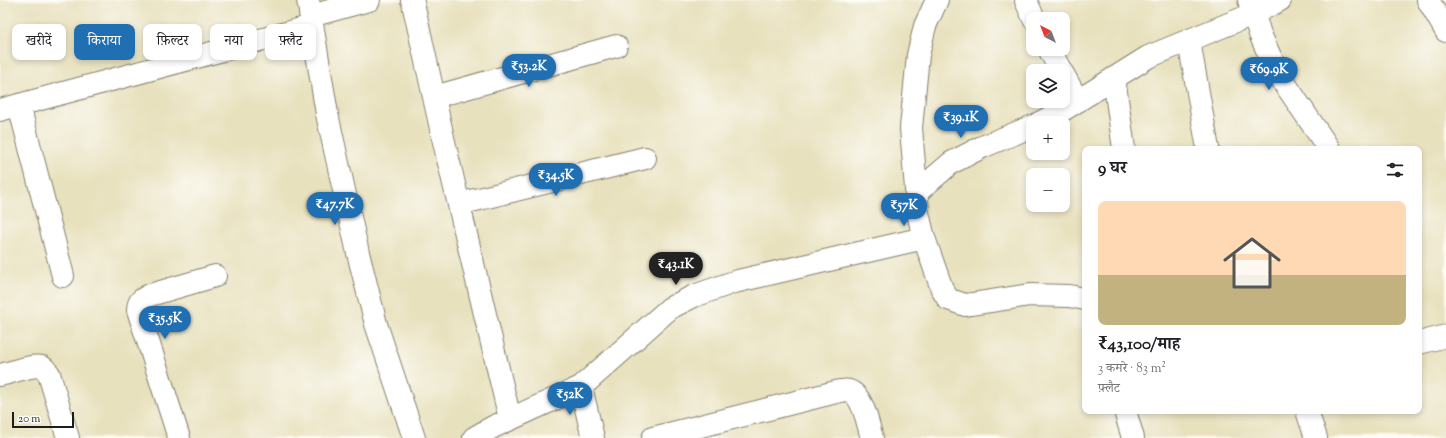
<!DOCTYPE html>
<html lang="hi">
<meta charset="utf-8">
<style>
body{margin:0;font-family:"Sorts Mill Goudy","Noto Serif Devanagari",serif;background:#f2f2f2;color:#202124;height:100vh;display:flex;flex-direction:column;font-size:15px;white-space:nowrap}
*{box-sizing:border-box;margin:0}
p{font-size:13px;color:#757577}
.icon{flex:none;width:22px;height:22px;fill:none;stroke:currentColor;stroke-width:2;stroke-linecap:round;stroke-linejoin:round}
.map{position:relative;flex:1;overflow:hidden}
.drawer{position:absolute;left:1082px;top:146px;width:340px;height:268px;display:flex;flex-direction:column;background:#fff;border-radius:8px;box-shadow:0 2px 6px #0003}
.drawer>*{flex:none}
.banner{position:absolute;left:12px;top:24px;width:380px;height:36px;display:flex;gap:8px}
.needle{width:26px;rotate:318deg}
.tools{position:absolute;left:1026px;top:12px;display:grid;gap:8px}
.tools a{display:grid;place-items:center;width:44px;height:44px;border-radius:8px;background:#fff;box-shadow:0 2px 6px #0003;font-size:20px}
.scale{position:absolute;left:12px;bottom:10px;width:62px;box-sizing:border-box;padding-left:4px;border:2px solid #1c1c1c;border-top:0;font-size:11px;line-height:14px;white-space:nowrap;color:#1c1c1c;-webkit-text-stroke:3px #fdfcf7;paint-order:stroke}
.price{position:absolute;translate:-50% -34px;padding:0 9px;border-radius:14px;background:#1f6fb2;color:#fff;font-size:13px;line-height:26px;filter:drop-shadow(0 1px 2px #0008)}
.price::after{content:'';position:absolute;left:50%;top:24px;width:12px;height:9px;margin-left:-6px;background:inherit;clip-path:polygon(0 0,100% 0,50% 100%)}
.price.active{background:#222;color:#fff}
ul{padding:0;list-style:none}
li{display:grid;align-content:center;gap:8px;height:212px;padding:0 16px}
li span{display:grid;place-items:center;height:124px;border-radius:8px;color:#555}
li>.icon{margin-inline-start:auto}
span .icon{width:72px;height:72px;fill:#fffc;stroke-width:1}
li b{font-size:17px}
h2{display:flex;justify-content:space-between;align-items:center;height:48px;padding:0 16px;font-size:17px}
.chip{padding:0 14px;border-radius:8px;background:#fff;box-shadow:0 2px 6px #0003;font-size:14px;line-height:36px}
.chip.active{background:#1f6fb2;color:#fff}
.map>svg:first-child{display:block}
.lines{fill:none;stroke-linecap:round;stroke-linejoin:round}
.minor-casing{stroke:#827e6d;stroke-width:24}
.minor{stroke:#fff;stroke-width:22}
</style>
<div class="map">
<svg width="1446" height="438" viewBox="0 0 1446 438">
<rect width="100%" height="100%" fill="#fdfcf7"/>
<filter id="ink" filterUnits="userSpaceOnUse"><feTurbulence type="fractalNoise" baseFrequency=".025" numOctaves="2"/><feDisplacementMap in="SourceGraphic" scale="8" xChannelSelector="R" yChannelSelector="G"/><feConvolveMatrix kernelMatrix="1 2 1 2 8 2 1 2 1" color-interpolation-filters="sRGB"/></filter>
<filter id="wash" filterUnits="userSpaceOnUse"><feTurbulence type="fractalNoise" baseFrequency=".012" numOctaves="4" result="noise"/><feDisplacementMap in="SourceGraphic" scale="16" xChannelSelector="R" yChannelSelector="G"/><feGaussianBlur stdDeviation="0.9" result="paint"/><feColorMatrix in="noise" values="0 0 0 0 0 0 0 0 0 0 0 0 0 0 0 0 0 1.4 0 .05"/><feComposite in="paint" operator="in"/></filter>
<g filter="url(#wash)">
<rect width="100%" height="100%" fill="#e8e1be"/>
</g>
<g filter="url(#ink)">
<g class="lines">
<defs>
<path id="minor" d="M308,0L327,114L358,253L376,324L414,438
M412,0L413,3L444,142L510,419
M937,0L925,26L918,55L911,128L918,213L924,238L942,289L948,299L965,305L1030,295L1069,296L1085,299
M1249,0L1260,34L1277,72L1329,149
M1428,0L1446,31
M1026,1L1034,19
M311,16L369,0
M1189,41L1208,149
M1049,49L1061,71
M1063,74L1078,101
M1114,78L1124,149
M434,97L616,46
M19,105L63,276
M0,110L312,26
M1039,123L1055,115L1148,57L1253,14L1280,0
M916,193L951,163L982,147L1033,126
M459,204L645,158
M1419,343L1446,336
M0,375C10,373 33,364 42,367C46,369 47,371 49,374L68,438
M581,387L593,438
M1125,411L1133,438
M1307,411L1316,438
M179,438L138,310C138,301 142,299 150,295L215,276
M474,438L493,427L581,387L670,308L694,296L734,282L924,238
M653,438L840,391C842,391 846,390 849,391C863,395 868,425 872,438"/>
</defs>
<!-- minor casing -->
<use href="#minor" class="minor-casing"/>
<!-- minor -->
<use href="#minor" class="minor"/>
</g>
</g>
</svg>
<div class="tools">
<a><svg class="needle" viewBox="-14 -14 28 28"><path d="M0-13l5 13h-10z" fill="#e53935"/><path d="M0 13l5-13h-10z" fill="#757577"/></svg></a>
<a><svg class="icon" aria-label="layers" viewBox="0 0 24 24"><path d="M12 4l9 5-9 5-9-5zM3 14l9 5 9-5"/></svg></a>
<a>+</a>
<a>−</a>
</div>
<div class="scale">20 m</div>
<b class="price" style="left:529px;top:88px">₹53.2K</b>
<b class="price" style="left:1269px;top:91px">₹69.9K</b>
<b class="price" style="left:961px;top:139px">₹39.1K</b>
<b class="price" style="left:556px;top:197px">₹34.5K</b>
<b class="price" style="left:335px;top:226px">₹47.7K</b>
<b class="price" style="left:904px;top:227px">₹57K</b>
<b class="price active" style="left:676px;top:286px">₹43.1K</b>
<b class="price" style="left:165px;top:340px">₹35.5K</b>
<b class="price" style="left:570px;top:416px">₹52K</b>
<div class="banner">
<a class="chip">खरीदें</a>
<a class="chip active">किराया</a>
<a class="chip">फ़िल्टर</a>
<a class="chip">नया</a>
<a class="chip">फ़्लैट</a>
</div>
<section class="drawer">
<h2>9 घर<svg class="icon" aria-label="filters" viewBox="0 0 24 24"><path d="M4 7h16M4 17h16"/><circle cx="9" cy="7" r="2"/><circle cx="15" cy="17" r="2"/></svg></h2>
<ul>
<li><span style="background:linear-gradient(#ffd9b3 60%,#c2b280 0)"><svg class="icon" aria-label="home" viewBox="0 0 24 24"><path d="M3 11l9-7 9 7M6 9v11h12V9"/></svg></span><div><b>₹43,100/माह</b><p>3 कमरे · 83 m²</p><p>फ़्लैट</p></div></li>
</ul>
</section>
</div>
